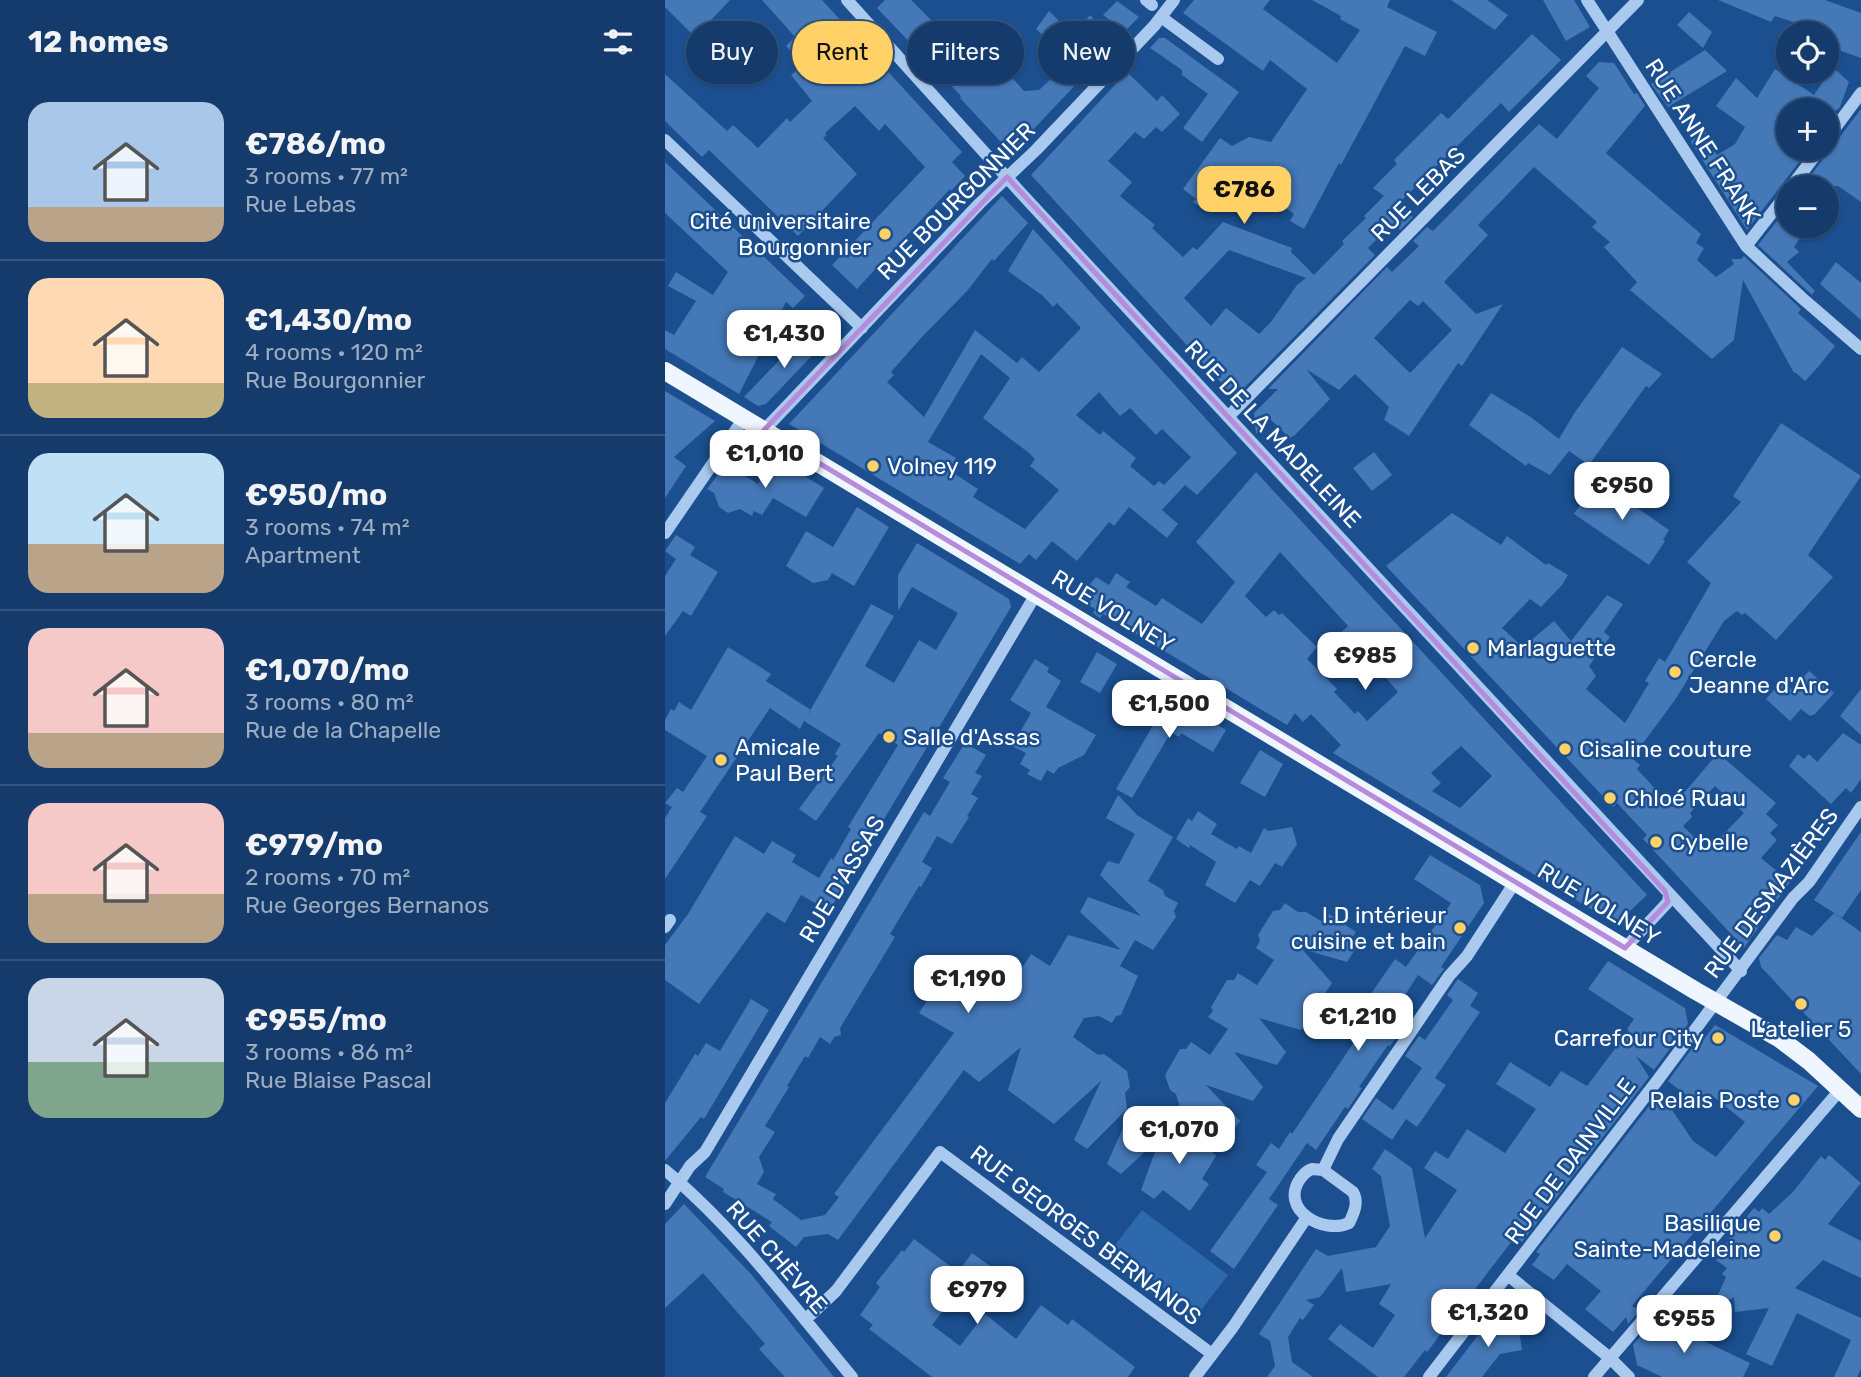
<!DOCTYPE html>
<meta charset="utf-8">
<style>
body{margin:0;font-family:Rubik,sans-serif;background:#1d4271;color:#f1f3f6;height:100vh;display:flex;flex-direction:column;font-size:26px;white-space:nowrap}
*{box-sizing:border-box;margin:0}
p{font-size:23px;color:#9dadc1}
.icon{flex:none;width:38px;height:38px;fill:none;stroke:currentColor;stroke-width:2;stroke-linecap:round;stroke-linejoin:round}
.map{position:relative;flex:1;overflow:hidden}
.side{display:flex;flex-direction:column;background:#143b6b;width:665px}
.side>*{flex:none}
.banner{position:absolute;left:21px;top:21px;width:665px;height:63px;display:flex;gap:14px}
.controls{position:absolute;left:1111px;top:21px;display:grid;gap:14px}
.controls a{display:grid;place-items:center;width:63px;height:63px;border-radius:50%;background:#143b6b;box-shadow:0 2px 5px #0004,0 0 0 2px #33557e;font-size:35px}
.price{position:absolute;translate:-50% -60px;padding:0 16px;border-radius:14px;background:#fff;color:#222;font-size:23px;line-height:46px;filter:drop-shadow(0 2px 4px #0008)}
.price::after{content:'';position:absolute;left:50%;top:42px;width:21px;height:16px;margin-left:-10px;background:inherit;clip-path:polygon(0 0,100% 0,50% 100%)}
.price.active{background:#ffd166;color:#111}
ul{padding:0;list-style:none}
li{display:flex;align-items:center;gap:21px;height:175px;padding:0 28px}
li+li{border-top:2px solid #33557e}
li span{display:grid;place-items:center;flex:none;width:196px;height:140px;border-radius:21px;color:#555}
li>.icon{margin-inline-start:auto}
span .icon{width:84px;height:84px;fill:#fffc;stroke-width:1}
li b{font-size:30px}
h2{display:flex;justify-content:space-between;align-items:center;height:84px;padding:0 28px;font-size:30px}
.pill{padding:0 24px;border-radius:32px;background:#143b6b;box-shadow:0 2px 5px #0004,0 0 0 2px #33557e;font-size:24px;line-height:63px}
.pill.active{background:#ffd166;color:#111}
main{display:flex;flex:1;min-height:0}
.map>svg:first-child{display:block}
.green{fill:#2e69ad}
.building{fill:#4478b7;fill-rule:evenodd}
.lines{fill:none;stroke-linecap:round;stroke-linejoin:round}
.minor{stroke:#a9c9ee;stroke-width:12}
.major{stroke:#f0f6ff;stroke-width:18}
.marked{fill:none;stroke:#b68bdc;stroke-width:5;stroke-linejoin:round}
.poi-dot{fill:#ffd166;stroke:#1b4f8f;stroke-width:2.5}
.labels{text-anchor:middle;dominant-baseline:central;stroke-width:5;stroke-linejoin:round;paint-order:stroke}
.street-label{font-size:23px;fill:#fff;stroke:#1b4f8f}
.poi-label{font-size:23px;fill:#fff;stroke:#1b4f8f;text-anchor:start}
</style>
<main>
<section class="side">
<h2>12 homes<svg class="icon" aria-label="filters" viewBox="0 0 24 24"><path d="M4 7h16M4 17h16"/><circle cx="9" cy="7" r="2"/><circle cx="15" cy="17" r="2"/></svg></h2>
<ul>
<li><span style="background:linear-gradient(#a9c7e8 75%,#b9a48a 0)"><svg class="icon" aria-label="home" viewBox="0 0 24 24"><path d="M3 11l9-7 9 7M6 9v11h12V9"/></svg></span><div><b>€786/mo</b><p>3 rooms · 77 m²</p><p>Rue Lebas</p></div></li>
<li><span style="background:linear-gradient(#ffd9b3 75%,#c2b280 0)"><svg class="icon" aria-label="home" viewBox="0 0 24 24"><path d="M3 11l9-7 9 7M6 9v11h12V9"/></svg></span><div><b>€1,430/mo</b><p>4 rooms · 120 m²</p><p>Rue Bourgonnier</p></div></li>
<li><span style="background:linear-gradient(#bfe0f5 65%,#b9a48a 0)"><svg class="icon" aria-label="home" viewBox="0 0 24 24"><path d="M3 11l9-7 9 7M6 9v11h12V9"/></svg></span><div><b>€950/mo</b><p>3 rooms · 74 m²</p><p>Apartment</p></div></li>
<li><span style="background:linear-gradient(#f6c9c9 75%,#b9a48a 0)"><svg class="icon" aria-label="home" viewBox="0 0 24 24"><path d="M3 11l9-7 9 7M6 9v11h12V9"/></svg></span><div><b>€1,070/mo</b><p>3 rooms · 80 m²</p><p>Rue de la Chapelle</p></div></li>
<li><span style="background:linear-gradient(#f6c9c9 65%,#b9a48a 0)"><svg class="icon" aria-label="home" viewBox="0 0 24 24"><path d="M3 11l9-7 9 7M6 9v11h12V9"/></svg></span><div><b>€979/mo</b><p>2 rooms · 70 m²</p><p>Rue Georges Bernanos</p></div></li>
<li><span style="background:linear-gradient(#c9d6e8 60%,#7fa58c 0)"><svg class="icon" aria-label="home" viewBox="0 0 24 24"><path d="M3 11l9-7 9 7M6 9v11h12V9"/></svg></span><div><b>€955/mo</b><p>3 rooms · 86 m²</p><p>Rue Blaise Pascal</p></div></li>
</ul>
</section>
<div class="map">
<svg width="1196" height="1377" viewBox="0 0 1196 1377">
<rect width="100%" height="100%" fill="#1b4f8f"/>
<!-- green -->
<path class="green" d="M477,1210L563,1275L533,1314L447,1249Z"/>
<!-- building -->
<path class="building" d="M0,0H65L30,37L0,7Z
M97,0H157L297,152L287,162L300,176L286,191L285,189L192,289L167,265L260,167L220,124L214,131L190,106L160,133L162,135L158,138L192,174L133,236L44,150L37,157L0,121V74L62,131L68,125L93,148L122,118L125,122L147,101L126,75L139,64L121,46L130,37Z
M220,0H246L273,27L282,19L302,43L296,49L331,80L341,71L359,91L374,90L390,75L383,67L397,53L371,29L384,11L408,35L425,15L450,43L346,153L295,98L296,96L212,8Z
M529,0H605L598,9L672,63L695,30L675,19L676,16L647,0H725L722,7L772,32L760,56L740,46L676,165L674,163L639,229L625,221L629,214L597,190L594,195L579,185L572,195L562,188L540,211L528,202L531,199L518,189L555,138L567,146L584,137L606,142L642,89L605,60L598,71L518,13Z
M786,0H822L843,15L830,30Z
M878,0H909L925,27L901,41Z
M1053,0H1160L1196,13V58L1162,46V33L1110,16L1106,22Z
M452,1L474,17L460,31L438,15Z
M1024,12L1047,32L1038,48L1012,25Z
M867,34L896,60L844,112L836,103L732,205L748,217L735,230L728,223L703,248L710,255L578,389H562L366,175L462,72L492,101L497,95L515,114L497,132L491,127L479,139L470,132L443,161L467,182L455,196L490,225L487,228L518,257L528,247L532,250L558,222L627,248L626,252L649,275L679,244L677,241L701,218L699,216L719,196L708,188L732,164L729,160L776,113L783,119ZM564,250L641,278L632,285L606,322L594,334L561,308L546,326L519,298Z
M494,38H500L574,92L537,142L518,128L543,94L517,75V70L485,48Z
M1040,50L1062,71L1003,107L986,84Z
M934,62L949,63L969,94L972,93L980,106L941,153L1036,234L1031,243L1039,248L1032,260L1051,277L1069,264L1066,259H1076L1079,256L1136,309L1133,313L1170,346L1153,367L1140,381L1131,373H1129L1078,280L1069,340L1047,359L965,290L972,282L939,247L945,242L927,227L932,222L869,167L813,225L823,235L779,282L811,314L838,304L797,366L793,363L744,436L719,420L724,407L690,374L674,390L641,369L665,399L630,435L625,438L605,419L591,434L589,413L613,389H603L722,267L727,272L754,246L748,241L762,227L768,231L874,124L892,139L934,88L921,76ZM745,300L753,306L758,301L787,330L745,373L709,338Z
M1162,62L1184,82L1175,107L1172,110H1124V149H1144L1082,230L1026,142L1039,124L1043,140L1052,155L1070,144L1080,127L1051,106L1071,78L1092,98L1110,69L1149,95L1162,76Z
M1196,109V202L1173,186L1137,187Z
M0,162L140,296L128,308L121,302L74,394L0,349V330L9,335L31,301L3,286L11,272L48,295L63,272L0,213Z
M337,196L363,223L329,261L327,259L302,291L256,338L226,372L229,375L222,382L259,417L310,330L352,363L357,357L374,372L416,328L392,303L388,307L378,296L343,271L368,229L572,453L532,495L520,485L497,510L513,524L502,538L464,507L449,526L444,522L412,561L387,541L371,560L364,554L355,564L124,424ZM316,354L345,378L318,418L364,453L370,459L365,466L394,490L360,529L308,497L313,489L284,470L291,458L263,442ZM434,392L455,416L465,408L491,435L497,429L526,457L499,485L494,481L489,486L465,466L471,458L438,431L435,435L411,415Z
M1124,206V226H1143L1129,247L1134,252L1122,262L1150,291L1147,295L1093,245Z
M1171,262L1196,283V320L1155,284Z
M142,331L157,345L101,404L93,406L79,397Z
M957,347L997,374L984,388L981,386L924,465L904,451L885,475L863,463L861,466L804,425L826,393L867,418L894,439L910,412Z
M0,391L50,421L9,457L21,466L0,498Z
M1116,423L1196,476L1143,555L1168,577L1111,640L1080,613L1077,615L1072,611L1059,621L1010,700L967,758L975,765L972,769L1007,807L1053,753L1111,803L1101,814L1113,825L1105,833L1112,840L1096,858L1125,882L1079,948L978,839L982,835L952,803L948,807L721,566L787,513L836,545L842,536L881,565L883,563L903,575L897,585L876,607L865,599L837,628L858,647L889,621L906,641L942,595L958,604L939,632L945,637L924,666L931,676L921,689L960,723L984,683L980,681L994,658L1000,662L1046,583L1022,562L1076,502L1068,496ZM1050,786L1079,813L1049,844L1047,842L1040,848L1018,826L1027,817L1025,813Z
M709,452L727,475L707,491L688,468Z
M109,457L159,488L141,517L108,498L97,515L89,511L87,516L75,509L63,513L54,507L49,493L42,489L61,464L93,484Z
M591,472L982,895L951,924L668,753L676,745L646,714L638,722L630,713L622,725L438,614L435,618L428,613L430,609L413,599L431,577L444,585L451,573L465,582L461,587L491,606L497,598L537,624L570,582L531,542ZM615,552L683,626L667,641L693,669L704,658L733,692L702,721L693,711L690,714L669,692L672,689L642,659L652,647L617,613L614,615L609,610L601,617L580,596ZM796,746L827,776L795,808L767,791L776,783L766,773Z
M932,480L1004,530L998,540L1000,541L984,565L909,514Z
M192,507L224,527L189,586L167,573L163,580L148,583L121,566L141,531L168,547Z
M11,535L30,547L25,555L53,572L26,616L18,611L0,636V576L11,559L0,551Z
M252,543L344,599L346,607L164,911L136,895L120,923L102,912L34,1004L0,980V945L23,914L70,836L99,854L107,841L131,855L127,862L154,878L166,858L168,860L186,829L183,827L233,745L214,733L151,821L134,809L173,756L170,754L176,744L139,721L135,729L105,708L35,812L42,816L0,879V818L7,807L0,803L12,788L18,792L42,756L0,730V720L6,709L9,711L14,702L26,710L63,647L106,674L101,681L146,710L142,716L206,604L229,616L200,666L229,683L254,640L271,650L293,613L247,587L233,611V575Z
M432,652L452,664L435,693L415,682Z
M370,659L384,668L382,672L396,681L381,707L431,735L419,755L393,768L389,774L382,770L376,781L362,774L365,770L355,764L361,753L347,746L366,713L345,700Z
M1144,671L1169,693L1150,714L1145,716L1136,709L1125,721L1101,699L1117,681L1127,690Z
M1196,689V735L1175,716Z
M505,696L561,730L548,752L516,733L514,737L506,732L467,798L451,789Z
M1178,733L1196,745V779L1186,793L1181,788L1166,804L1124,766L1133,754L1139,759L1144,754L1152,762Z
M300,743L321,755L310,773L317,776L306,794L313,798L302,816L304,817L287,844L272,836L257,862L267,868L256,887L254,886L225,934L230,937L175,1028L176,1035L169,1037L165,1044L155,1037L143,1058L140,1056L122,1086L124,1087L100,1126L110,1132L94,1157L99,1172L92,1184L111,1194L108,1199L136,1220L160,1215L174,1197L169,1194L289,1033L254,1013L272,986L270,984L280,967L329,996L332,991L339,996L366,954L385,966L403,935L456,950L415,912L423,897L476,916L435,875L443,861L454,864L470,834L441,818L453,795L472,815L508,837L483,881L498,890L500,896L513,903L509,911L511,917L488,950L470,940L455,966L473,976L456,1015L451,1016L447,1023L434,1016L419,1018L408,1037L433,1055L439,1054L462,1071L465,1087L460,1093L462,1109L422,1149L409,1140L436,1081L389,1124L343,1090L356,1047L314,1082L299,1070L173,1240L163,1234L139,1237L131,1247L104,1226L107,1222L58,1192L59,1189L40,1177L259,812L265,816L285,782L278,778Z
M595,750L618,764L600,797L575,783Z
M533,811L552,824L546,834L572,849L574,846L586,853L599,828L603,831L627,827L632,844L617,867L610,863L595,886L585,880L570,903L540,885L551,862L525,845L524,848L511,839L523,818L527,821Z
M1196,832V890L1177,918L1149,900Z
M765,855L815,885L819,903L776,967L779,969L767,985L753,975L725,1018L739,1027L725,1046L723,1045L694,1087L697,1088L683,1109L680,1107L651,1150L642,1143L604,1199L613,1205L569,1269L545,1251L602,1172L591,1165L606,1143L614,1149L625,1132L627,1134L712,1008L701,1001L730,959L741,967L786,903L749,879Z
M620,903L633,912H641L656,921L661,912L691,932L685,940L691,948L682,962L637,949L667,983L636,1030L594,1018L621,1052L612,1065L569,1052L598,1087L588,1101L541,1085L575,1121L565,1135L518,1117L511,1094L505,1090L500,1075L515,1049H521L526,1042L545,1055L563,1029L543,1017L548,1011L546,1007L562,980H569L573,973L592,985L609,960L591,948L595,941L593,935L608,911L615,910Z
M1169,913L1196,932V1074L1096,967L1094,958L1112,935L1122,940L1131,927L1147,936Z
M943,961L1020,1008L1023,1024L989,1070L971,1056L984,1077L857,1242L850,1237L762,1352L760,1350L739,1377H713L663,1339L675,1324L708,1348L730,1315L714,1304L726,1284L681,1292L677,1268L655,1297L641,1300L649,1305L638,1320L635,1318L623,1337L627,1362L648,1377H602L610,1366L605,1341L594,1334L651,1249L663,1256L711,1247L725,1226L716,1176L707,1169L720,1149L747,1168L760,1238L792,1190L759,1168L770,1151L783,1159L802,1129L840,1153L871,1109L831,1084L845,1062L885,1087L896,1071L922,1086L964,1030L962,1029L969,1019L923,989Z
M793,979L813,993L805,1006L815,1012L770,1078L781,1085L752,1127L741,1119L727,1140L697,1119L711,1098L728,1110L757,1068L740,1056L754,1036L760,1040L788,1000L782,995Z
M86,999L104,1010L39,1119L36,1117L0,1161V1103L30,1054L33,1056L41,1043L55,1051Z
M1050,1025L1153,1086L970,1302L967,1306L975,1310L963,1324L961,1317L948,1332L920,1309L936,1291L902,1264L889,1280L867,1265L875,1254L871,1252L995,1092L1028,1141L1051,1157L1080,1122L1044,1093L1034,1105L1003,1081L1028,1047L1029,1052Z
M464,1114L495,1138L456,1174L442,1164Z
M514,1115L551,1156L537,1179L544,1184L525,1211L498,1190L489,1199L476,1190L495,1138L498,1140Z
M1164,1155L1196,1183L1163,1224L1196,1241V1278L1158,1260L1130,1288L1196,1318V1369L1192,1377H1169L1186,1340L1132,1313L1107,1366L1081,1354L1104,1308L1070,1312L1069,1297L1045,1313L1061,1277L1057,1274L1062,1268L1051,1260L1057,1255L1065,1236L1089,1208L1094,1212L1097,1208L1104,1214L1128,1192L1156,1156L1160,1160Z
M19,1204L86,1274L169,1377H120L94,1349L100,1344L38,1273L0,1308V1224Z
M249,1239L293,1272L307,1253L343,1279L312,1319L287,1299L267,1325L295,1346L320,1314L351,1339L376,1305L403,1325L407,1319L470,1367L463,1377H267L204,1329L208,1325L195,1315L215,1287L211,1283L237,1250L239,1252Z
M827,1317L839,1326L853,1323L857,1350L835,1354L817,1377H781Z
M990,1319H993L1085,1363L1078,1377H997L972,1365L968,1345Z"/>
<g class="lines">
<!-- minor -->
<path class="minor" d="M182,0L355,192L1076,971
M481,0L487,5
M922,0L1081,246L1137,298L1196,349
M496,17L553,59
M1162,139L1196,93
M0,140L197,328
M1126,187L1155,149
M1081,246L1124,191
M563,417L973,0
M99,430L315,203L371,150L489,26L509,0
M0,533L79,418
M0,927L5,920
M960,948L1003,902L1004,895
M647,1169L658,1170L688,1192C694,1202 689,1213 684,1223C659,1235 614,1210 635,1179C639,1174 641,1171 647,1169Z
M0,1170C71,1229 128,1306 187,1377
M658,1170L673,1139L784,976L802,956L850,882
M0,1204L25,1166L40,1152L371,594
M844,1276L945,1358L964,1377
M140,1320L171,1291L275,1152L547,1354
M530,1377L568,1327L642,1217
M764,1377L992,1081L1128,898L1144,882L1196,807
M929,1377L1175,1090"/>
<!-- major -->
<path class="major" d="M0,371L1031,991L1115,1039L1144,1061L1196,1109"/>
</g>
<!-- marked area -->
<path class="marked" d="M342,177L1000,891L1003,902L960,948L99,430Z"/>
<!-- markers -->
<g class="poi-dot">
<circle cx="220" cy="234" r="7"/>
<circle cx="208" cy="466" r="7"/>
<circle cx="808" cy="648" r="7"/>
<circle cx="1010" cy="672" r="7"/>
<circle cx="224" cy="737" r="7"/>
<circle cx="900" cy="749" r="7"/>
<circle cx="56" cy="760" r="7"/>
<circle cx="945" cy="798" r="7"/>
<circle cx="991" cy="842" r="7"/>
<circle cx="795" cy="928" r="7"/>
<circle cx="1136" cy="1004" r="7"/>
<circle cx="1053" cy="1038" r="7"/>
<circle cx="1129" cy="1100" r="7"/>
<circle cx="1110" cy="1236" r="7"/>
</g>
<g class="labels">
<!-- street labels -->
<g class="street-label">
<text transform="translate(1038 141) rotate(57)">RUE ANNE FRANK</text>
<text transform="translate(753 194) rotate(-45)">RUE LEBAS</text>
<text transform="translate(291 201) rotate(-45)">RUE BOURGONNIER</text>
<text transform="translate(608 434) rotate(47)">RUE DE LA MADELEINE</text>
<text transform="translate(448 611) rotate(31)">RUE VOLNEY</text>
<text transform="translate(177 879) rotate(-59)">RUE D'ASSAS</text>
<text transform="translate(1106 893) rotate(-53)">RUE DESMAZIÈRES</text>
<text transform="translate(934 904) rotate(31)">RUE VOLNEY</text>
<text transform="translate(905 1161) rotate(-53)">RUE DE DAINVILLE</text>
<text transform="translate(421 1235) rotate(37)">RUE GEORGES BERNANOS</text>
<text transform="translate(112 1257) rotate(49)">RUE CHÈVRE</text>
</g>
<!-- poi labels -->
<g class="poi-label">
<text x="206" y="221" text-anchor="end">Cité universitaire<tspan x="206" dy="26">Bourgonnier</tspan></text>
<text x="222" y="466">Volney 119</text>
<text x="822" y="648">Marlaguette</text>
<text x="1024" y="659">Cercle<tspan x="1024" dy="26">Jeanne d'Arc</tspan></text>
<text x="238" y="737">Salle d'Assas</text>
<text x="70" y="747">Amicale<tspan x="70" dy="26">Paul Bert</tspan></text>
<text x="914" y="749">Cisaline couture</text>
<text x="959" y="798">Chloé Ruau</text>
<text x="1005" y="842">Cybelle</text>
<text x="781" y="915" text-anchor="end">I.D intérieur<tspan x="781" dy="26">cuisine et bain</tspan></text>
<text x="1136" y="1029" text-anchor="middle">L’atelier 5</text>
<text x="1039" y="1038" text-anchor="end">Carrefour City</text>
<text x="1115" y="1100" text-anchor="end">Relais Poste</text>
<text x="1096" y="1223" text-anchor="end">Basilique<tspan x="1096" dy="26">Sainte-Madeleine</tspan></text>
</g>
</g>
</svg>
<div class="controls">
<a><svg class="icon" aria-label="locate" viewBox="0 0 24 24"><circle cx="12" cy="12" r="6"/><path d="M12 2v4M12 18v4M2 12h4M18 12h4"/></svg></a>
<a>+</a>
<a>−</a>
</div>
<b class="price active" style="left:579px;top:226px">€786</b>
<b class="price" style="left:119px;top:370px">€1,430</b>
<b class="price" style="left:100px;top:490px">€1,010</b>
<b class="price" style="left:957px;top:522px">€950</b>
<b class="price" style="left:700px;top:692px">€985</b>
<b class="price" style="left:504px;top:740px">€1,500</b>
<b class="price" style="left:303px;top:1015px">€1,190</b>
<b class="price" style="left:693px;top:1053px">€1,210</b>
<b class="price" style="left:514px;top:1166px">€1,070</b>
<b class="price" style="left:312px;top:1326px">€979</b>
<b class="price" style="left:823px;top:1349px">€1,320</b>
<b class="price" style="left:1019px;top:1355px">€955</b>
<div class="banner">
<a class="pill">Buy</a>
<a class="pill active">Rent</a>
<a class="pill">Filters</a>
<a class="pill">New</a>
</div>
</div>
</main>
